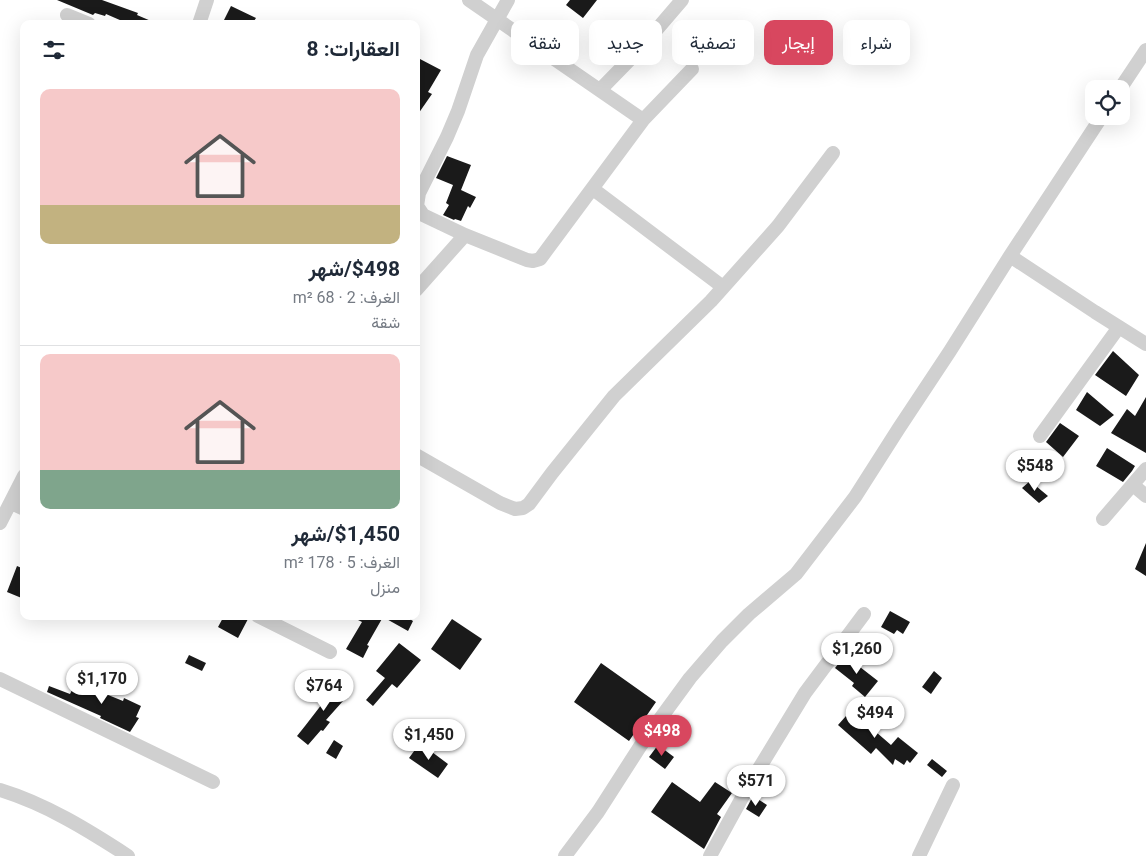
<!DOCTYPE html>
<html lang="ar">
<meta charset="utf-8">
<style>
body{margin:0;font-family:Roboto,Vazirmatn,sans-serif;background:#f2f2f3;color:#1f2937;direction:rtl;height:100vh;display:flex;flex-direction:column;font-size:19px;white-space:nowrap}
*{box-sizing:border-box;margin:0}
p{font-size:16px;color:#747a83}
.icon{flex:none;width:28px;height:28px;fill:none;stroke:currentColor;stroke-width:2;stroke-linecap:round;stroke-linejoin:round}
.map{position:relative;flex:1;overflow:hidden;direction:ltr}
.sheet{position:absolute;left:20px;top:20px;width:400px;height:600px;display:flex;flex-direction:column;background:#fff;border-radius:10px;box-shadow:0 5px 20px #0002;direction:rtl}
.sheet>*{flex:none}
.top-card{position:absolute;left:435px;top:20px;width:475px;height:45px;direction:rtl;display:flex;gap:10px}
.tools{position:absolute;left:1085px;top:80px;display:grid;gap:10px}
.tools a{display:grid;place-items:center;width:45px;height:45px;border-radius:10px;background:#fff;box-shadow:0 5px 20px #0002;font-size:25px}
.price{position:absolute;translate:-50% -42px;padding:0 11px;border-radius:18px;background:#fff;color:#222;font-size:16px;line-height:32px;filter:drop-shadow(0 1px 2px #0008)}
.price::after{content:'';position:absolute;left:50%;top:30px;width:15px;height:11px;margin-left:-8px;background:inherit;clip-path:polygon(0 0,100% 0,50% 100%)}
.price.on{background:#d8475f;color:#fff}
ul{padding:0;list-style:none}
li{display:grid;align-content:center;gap:10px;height:265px;padding:0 20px}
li+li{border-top:1px solid #e0e1e3}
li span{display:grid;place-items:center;height:155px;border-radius:10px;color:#555}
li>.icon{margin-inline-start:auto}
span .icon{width:90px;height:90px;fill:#fffc;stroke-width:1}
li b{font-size:21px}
h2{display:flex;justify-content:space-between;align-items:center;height:60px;padding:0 20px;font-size:21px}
.chip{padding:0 18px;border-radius:10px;background:#fff;box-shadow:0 5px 20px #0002;font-size:18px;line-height:45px}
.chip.on{background:#d8475f;color:#fff}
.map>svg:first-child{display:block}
.building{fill:#1a1a1a}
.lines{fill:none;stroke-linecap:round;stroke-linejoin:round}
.minor{stroke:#d0d0d0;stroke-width:14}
</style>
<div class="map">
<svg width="1146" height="856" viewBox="0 0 1146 856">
<rect width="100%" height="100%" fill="#fff"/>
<!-- building -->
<path class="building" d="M57,0H102L138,13L137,15L158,24H129L106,14L105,16L95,13L93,15Z
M570,0H597L583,18L566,5Z
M231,6L256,18L252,24H222Z
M420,59L441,70L428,92L432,94L416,117V65Z
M447,156L471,165L461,190L476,197L470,208L468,206L461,221L455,219L454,220L443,215L449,205L446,203L453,185L436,178Z
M1113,351L1139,375L1126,396L1095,375Z
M1087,392L1114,415L1100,426L1076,410Z
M1146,397V453L1111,433L1127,409L1135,416Z
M1060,423L1079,436L1063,457L1046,442Z
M1107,448L1135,466L1132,471L1123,482L1096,466Z
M1030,481L1048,496L1039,503L1022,488Z
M1146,543V576L1135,569Z
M17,566L24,569V599L7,592Z
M890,611L910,622L903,634L897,630L894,634L881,627Z
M224,616H242L248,619L238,638L218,627Z
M350,616H405L413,621L408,631L383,617L367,645L369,646L363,658L346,649L362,622Z
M452,619L482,639L460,670L431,649Z
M399,643L421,660L397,688L392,684L373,706L366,700L385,678L376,671Z
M847,653L862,664L860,667L878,681L865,697L852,686L854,683L835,668Z
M189,655L206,663L202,671L185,663Z
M601,663L656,702L629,741L574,702Z
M934,671L942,678L931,694L922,687Z
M76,682L123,701L124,698L141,706L136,717L139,718L130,732L100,718L101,716L47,692L49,686L70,694Z
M341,683L351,692L326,720L330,722L323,731L321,730L308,745L297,736L305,726L322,704L318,700L333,684L336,687Z
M854,707L879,729L876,732L891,745L898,737L918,753L910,763L907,760L904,765L895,759L893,765L876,748L871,754L838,725Z
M334,740L343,746L336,759L326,753Z
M420,743L448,764L438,778L409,758Z
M658,745L674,757L665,769L649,757Z
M932,759L947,771L942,777L927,765Z
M672,782L700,802L715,782L732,793L717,814L721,817L704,849L651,812Z
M753,796L767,805L759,817L746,809Z"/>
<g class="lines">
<!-- minor -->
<path class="minor" d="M469,0L643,120
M508,0L477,55L458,111L447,137L419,193L417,206L423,215L465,235L527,260L533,261L540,259L643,120L692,69
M67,15L89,24
M199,24L207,0
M1120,89L1146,50
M600,90L640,49L682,0
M593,189L723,287
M1010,256L1095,312L1146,344
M416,290L465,235
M1040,436L1119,327
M416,455L500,503L515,509L523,508L529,504L552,473L614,396L711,301L778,226L833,153
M1133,485L1146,496
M11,503L24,509
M1103,519L1146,469
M0,523L24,476
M258,616L330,652
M0,679L213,782
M0,790C46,804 88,830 128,856
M565,856L598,812L641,745L690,678L722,641L749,614L796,574L855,497L899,428L950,351L1010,256L1102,116
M710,856L749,785L805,693L864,614
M919,856L953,785"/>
</g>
</svg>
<div class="tools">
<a><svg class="icon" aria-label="locate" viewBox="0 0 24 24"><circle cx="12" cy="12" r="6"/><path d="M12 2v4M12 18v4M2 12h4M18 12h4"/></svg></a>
</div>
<b class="price" style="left:1035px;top:492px">$548</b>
<b class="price" style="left:857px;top:675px">$1,260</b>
<b class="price" style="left:102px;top:705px">$1,170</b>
<b class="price" style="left:324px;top:712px">$764</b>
<b class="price" style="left:875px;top:739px">$494</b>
<b class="price on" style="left:662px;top:757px">$498</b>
<b class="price" style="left:429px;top:761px">$1,450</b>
<b class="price" style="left:756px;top:807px">$571</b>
<div class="top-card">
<a class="chip">شراء</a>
<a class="chip on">إيجار</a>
<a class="chip">تصفية</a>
<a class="chip">جديد</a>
<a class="chip">شقة</a>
</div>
<section class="sheet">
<h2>العقارات: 8<svg class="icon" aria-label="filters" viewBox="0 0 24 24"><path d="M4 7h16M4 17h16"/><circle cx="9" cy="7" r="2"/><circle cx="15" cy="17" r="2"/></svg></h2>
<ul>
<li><span style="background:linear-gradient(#f6c9c9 75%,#c2b280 0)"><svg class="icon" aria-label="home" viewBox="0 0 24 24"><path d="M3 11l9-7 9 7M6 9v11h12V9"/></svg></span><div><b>$498/شهر</b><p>الغرف: 2 · 68 m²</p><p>شقة</p></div></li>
<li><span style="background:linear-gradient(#f6c9c9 75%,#7fa58c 0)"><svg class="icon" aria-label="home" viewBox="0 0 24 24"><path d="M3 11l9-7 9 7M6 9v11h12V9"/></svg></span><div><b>$1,450/شهر</b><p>الغرف: 5 · 178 m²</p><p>منزل</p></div></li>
</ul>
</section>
</div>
